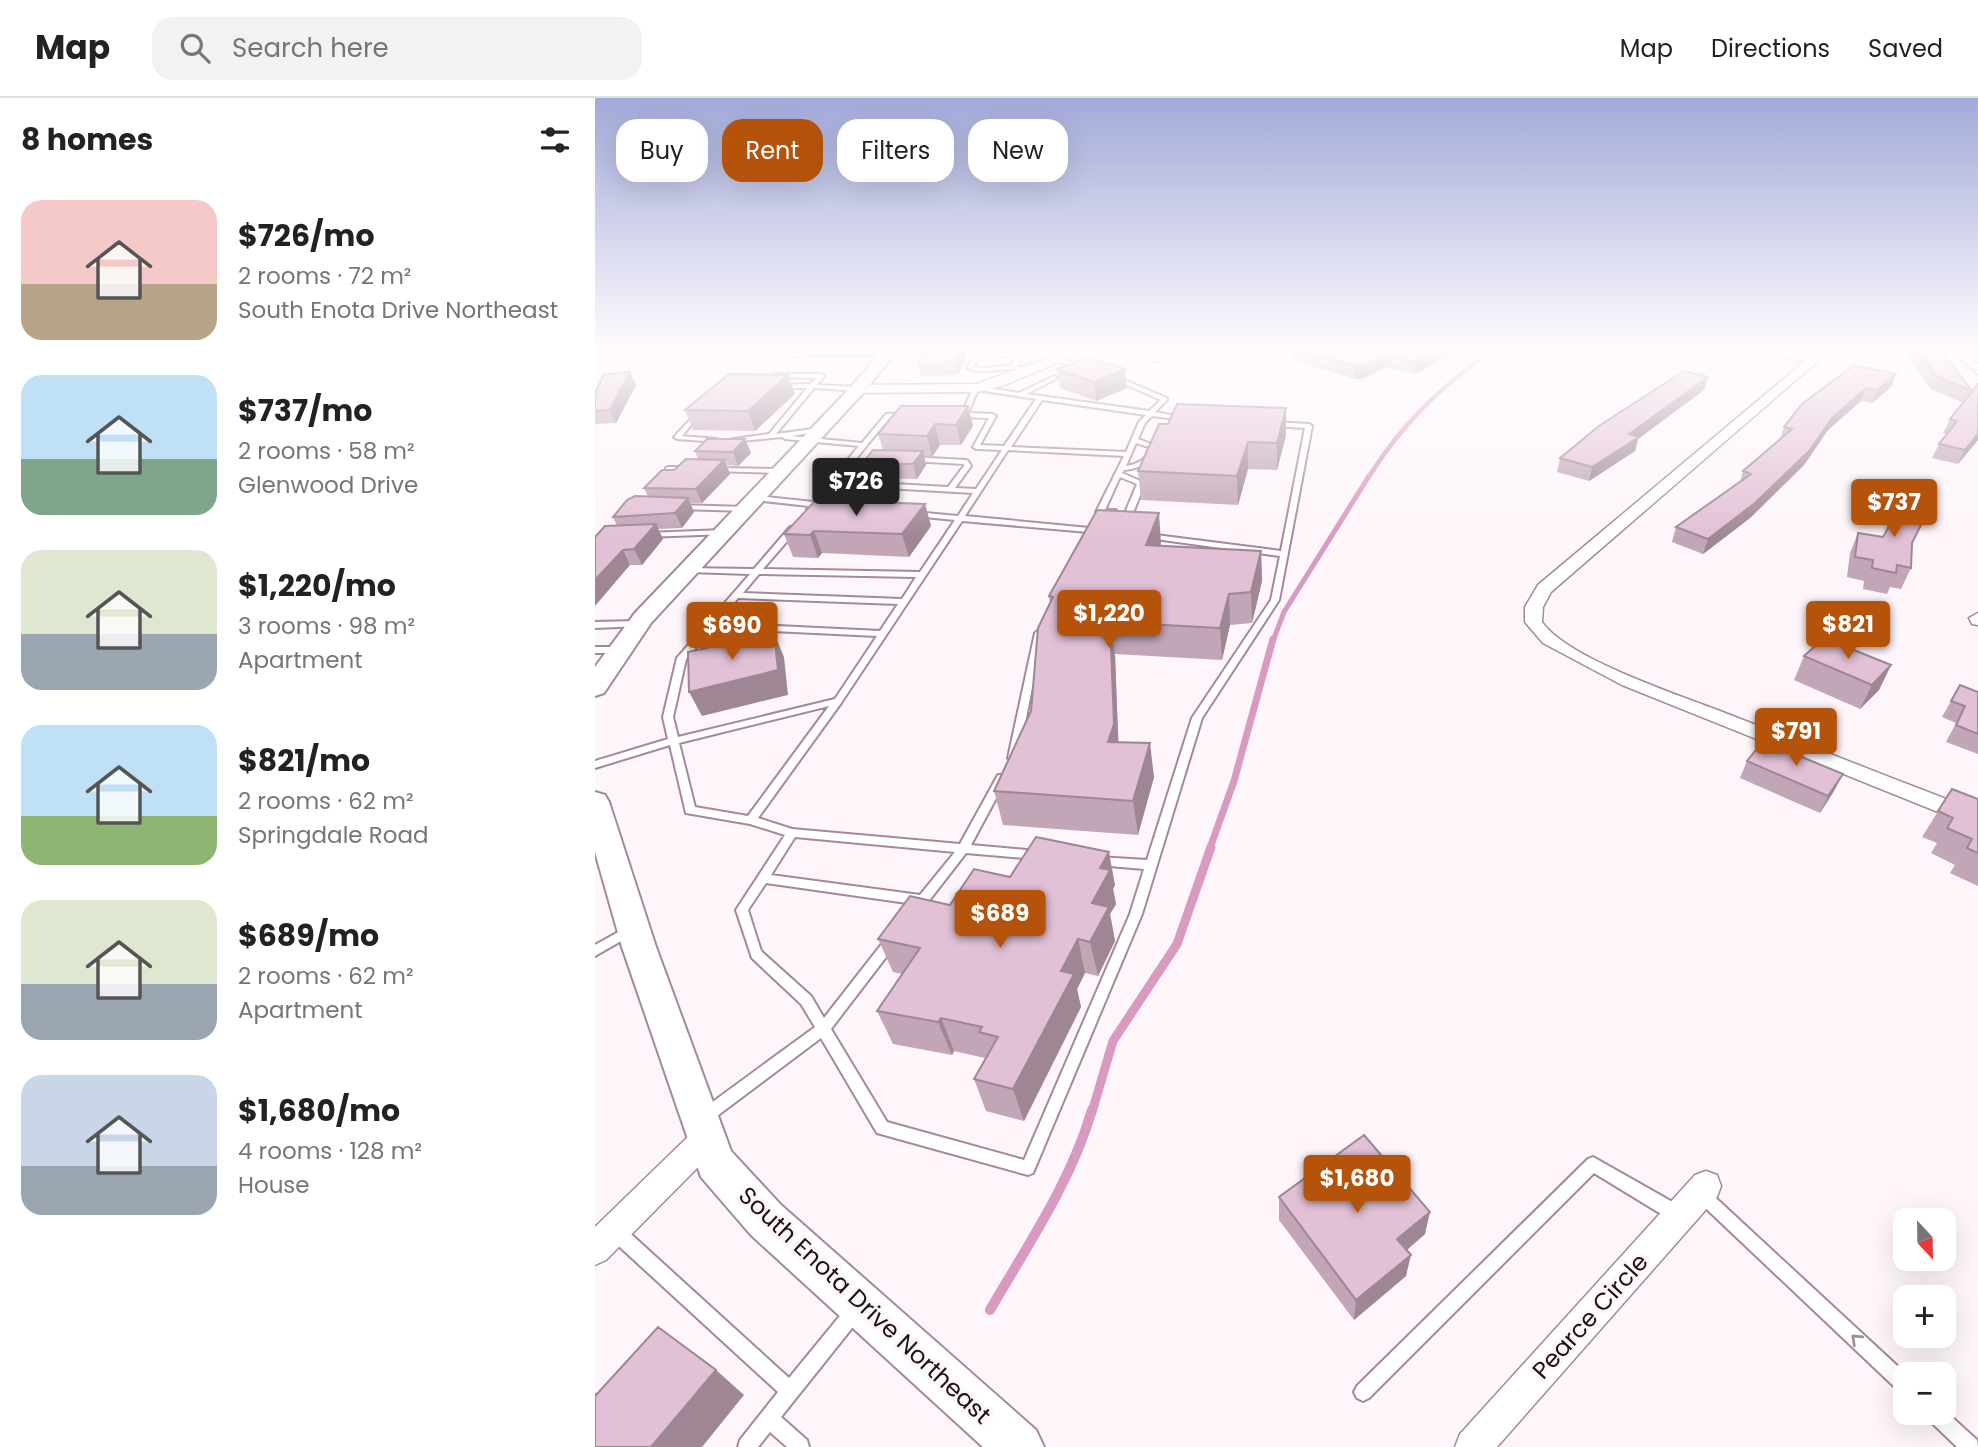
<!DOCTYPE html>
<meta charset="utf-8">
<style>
body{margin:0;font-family:Poppins,sans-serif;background:#f2f2f2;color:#222;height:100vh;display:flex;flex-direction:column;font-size:26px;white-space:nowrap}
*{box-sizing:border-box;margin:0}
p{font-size:23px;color:#767676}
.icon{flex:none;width:38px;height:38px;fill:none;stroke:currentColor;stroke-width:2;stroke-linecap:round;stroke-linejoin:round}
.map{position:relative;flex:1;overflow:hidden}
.panel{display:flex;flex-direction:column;background:#fff;width:595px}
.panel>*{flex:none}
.guide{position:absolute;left:21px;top:21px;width:665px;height:63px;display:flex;gap:14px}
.needle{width:46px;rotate:158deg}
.buttons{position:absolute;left:1298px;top:1110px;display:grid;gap:14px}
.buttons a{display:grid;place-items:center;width:63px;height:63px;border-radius:14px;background:#fff;box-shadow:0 7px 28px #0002;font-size:35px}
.price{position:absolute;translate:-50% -60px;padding:0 16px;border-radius:7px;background:#b45309;color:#fff;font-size:23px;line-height:46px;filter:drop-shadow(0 2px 4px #0008)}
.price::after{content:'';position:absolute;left:50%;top:42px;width:21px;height:16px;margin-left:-10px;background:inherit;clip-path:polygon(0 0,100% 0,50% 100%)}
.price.active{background:#222;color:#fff}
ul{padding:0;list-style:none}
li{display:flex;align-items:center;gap:21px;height:175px;padding:0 21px}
li span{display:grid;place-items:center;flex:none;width:196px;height:140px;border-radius:21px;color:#555}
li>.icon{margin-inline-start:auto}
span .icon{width:84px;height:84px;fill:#fffc;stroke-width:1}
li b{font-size:30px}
h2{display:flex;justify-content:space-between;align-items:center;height:84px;padding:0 21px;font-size:30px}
.tag{padding:0 24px;border-radius:21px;background:#fff;box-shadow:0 7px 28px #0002;font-size:24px;line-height:63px}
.tag.active{background:#b45309;color:#fff}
header{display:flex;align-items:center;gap:42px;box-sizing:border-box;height:98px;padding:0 35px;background:#fff;border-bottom:2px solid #e0e0e0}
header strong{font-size:33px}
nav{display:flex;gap:38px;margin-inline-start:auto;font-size:24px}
.search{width:490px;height:63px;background:#f2f2f2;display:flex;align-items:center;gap:18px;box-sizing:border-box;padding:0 24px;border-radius:21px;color:#767676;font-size:26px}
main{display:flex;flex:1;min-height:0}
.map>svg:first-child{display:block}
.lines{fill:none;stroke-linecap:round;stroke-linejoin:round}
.stream-far4{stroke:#d99ac1;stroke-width:4.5}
.stream-far3{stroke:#d99ac1;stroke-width:5}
.stream-far2{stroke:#d99ac1;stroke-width:7}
.stream-far1{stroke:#d99ac1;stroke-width:9}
.stream{stroke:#d99ac1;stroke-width:10}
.service-casing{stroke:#a7879b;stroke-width:4}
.minor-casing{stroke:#a7879b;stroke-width:3}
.secondary-casing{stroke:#a7879b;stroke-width:4}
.service{fill:#fff;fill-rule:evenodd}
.minor{fill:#fff;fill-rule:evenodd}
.secondary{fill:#fff;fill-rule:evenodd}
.wall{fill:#c2a5b7}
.shaded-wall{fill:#9e8695}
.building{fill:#e2c0d5;stroke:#9e8695;stroke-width:2}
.oneway{stroke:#999497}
.labels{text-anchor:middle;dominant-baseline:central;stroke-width:7;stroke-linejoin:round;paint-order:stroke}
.near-street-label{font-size:24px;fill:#1d1118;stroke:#fef6fa}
</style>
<header>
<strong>Map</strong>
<div class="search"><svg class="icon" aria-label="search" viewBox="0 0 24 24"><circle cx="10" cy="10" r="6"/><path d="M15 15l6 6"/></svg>Search here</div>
<nav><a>Map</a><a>Directions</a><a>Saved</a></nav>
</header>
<main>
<section class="panel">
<h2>8 homes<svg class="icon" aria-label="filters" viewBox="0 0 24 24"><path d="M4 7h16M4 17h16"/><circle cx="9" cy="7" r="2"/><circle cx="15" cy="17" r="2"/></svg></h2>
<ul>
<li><span style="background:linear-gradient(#f6c9c9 60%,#b9a48a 0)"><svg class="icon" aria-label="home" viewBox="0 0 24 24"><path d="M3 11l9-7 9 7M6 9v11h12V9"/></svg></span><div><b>$726/mo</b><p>2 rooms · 72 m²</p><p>South Enota Drive Northeast</p></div></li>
<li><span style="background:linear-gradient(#bfe0f5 60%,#7fa58c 0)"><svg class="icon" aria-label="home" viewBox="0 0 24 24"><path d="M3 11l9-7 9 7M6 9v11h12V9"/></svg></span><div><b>$737/mo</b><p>2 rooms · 58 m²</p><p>Glenwood Drive</p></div></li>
<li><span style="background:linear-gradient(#dfe7d0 60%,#9aa5b1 0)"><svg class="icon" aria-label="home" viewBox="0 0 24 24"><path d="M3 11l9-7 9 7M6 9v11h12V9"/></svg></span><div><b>$1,220/mo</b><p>3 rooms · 98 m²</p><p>Apartment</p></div></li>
<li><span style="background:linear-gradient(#bfe0f5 65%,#8fb573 0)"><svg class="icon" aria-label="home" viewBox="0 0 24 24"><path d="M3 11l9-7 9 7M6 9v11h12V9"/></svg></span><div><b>$821/mo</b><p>2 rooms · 62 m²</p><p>Springdale Road</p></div></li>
<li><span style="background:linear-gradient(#dfe7d0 60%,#9aa5b1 0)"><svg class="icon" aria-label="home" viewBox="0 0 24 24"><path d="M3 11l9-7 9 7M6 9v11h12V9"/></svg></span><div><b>$689/mo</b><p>2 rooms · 62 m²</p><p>Apartment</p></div></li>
<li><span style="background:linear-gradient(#c9d6e8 65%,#9aa5b1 0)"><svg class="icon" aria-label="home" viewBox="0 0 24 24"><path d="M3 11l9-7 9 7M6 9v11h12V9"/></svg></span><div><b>$1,680/mo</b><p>4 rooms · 128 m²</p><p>House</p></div></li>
</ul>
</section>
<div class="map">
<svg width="1383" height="1349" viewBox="0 0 1383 1349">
<rect width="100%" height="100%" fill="#fef6fa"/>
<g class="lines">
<!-- stream-far4 -->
<path class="stream-far4" d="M773,380C809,323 844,291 898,251"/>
<!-- stream-far3 -->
<path class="stream-far3" d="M678,543L689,514L774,378"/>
<!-- stream-far2 -->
<path class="stream-far2" d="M615,750L639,683L678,541"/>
<!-- stream-far1 -->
<path class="stream-far1" d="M497,1014L518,943L582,846L616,749"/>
<!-- stream -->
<path class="stream" d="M395,1212C432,1148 476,1084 497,1012"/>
<defs>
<path id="service" d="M192,251H198L196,254L294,253L297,255L294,257L192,258L189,256Z
M399,253L420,257L425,263L422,268L437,272C430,274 422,271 414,271C399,272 385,276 372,270C378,258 386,254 399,253ZM399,256L416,259L419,263L416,268L388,270L378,269L384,261Z
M460,259L490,269L491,270L488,272L458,262L457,261Z
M181,276H226L229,278L222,287L263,289L266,291L263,293L219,290L181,336L225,330L227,331V333L196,338L267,345L291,316L313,315L316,317L313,319H295L243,383L353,389L369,368V366L316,363L313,361L316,359L371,362L373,363L376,368L360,390L381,391L407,352L381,351L378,349L394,320L360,319L357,317L360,315H367L378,290L381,288L424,295L459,278L462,280L461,281L431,296L554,313L566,302L527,285L526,284L529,282L572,300V302L560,314L591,320L588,322L557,318L550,325L543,341L559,347C561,365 545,370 529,372L527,375L550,385L538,415L534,417L530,415L542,386L525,379L510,412H521V416H505L501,414L529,358L413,352L370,418L505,431L509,433L505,435L367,423L246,605L163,720L197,731L365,746L403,677H411L412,680L376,747L442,753L446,754L448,757L446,760L442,761L371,755L326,813L322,815L318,813L316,810L319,806L171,785L153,812L166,853L216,898L229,920L293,838L297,837L301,838L303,842L301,846L236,931L292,1024L429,1062L535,816L549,771L503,767L499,766L497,763L499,760L503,759L552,762L597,620L676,502L685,458L553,440L549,438L553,436L686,453L710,330L677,328L674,326L677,324L714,326L717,328L684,502L607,620L547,816L438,1075L433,1077L282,1035L226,940L114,1024L109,1026L104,1024L102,1019L104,1014L220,929L206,906L157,860L141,812L190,737L155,726L91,715L75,647L0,670V663L73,641L68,619L82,560L155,476L93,474L89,472L90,470L159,471L195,429H198L202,431L201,433L168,471L325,474L360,422L319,418L315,416L319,414L363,418L378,395L239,387L225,405L227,407L226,409H221L216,413L212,411L214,408L159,402L158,400L162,398L218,404L264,348L190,341L187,339L136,344V342L138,341L174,336L212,290H183L180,288L181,287L215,286L221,280L179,279L178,278ZM383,292L441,301L409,348L385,347L401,318L398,316L373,315ZM447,302L551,317L544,324L531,354L416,349ZM541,345L554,349C552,362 543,366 531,368ZM164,476L321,479L307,501L148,495ZM143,500L303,506L285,533L122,525ZM118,530L282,538L240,601L83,639L78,619L91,561ZM234,608L153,718L100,709L84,645ZM200,739L360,754L325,797L176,777Z
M104,312L107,314L87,338L122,341L124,342V344L82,341L79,339Z
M73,369H93L96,371L93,373L71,372V370Z
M119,370L187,371L190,373L187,375L117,373L116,372Z
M81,407L152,409L156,411L152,413L84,411L80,409Z
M129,432L133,434L132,436L51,439L47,437L51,435Z
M44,523L48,526L47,528L0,530V524Z
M444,532L448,535L423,660L418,663L413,660L440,535Z
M0,549H24L29,552L24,555H0Z
M36,827L40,829L42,832L40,835L0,858V847Z
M998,1059L1088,1110L1090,1116L1088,1122L1082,1124L1076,1122L999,1075L774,1300L768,1303L762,1300L759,1294L762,1288L993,1061Z
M1106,1088L1111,1091L1311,1276V1297L1305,1294L1101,1101L1098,1096L1101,1091Z
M21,1126L27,1128L194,1280L253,1208L259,1206L265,1208L267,1214L265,1220L186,1319L212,1342L214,1349H192L175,1334L163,1349H143L145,1342L183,1294L15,1140L13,1134L15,1128Z
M1349,1312L1382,1342L1383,1349H1362L1332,1320L1329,1314H1349Z"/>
<path id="minor" d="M0,251H9L0,256Z
M479,251H495L407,288L381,294L263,295L257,291L263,287L381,286Z
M564,251H577L562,264H554V260Z
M1156,251H1181L1215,257L1219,251H1230L1223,263L956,494L948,509L947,524C975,563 1091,599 1138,618C1220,650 1301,682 1383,713V730L1027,587L948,545L930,524V509L943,487L1210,263Z
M1334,251H1378L1377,259L1383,266V276L1367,262L1366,257Z
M1383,515V527L1377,526L1374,520Z
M111,1027L121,1031L126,1041L121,1051L11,1162L0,1167V1129L101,1031Z
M1111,1073L1122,1077L1126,1088L1122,1099L902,1349H860L865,1336L1100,1077Z"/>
<path id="secondary" d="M288,251H303L269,294L56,525L9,595L0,598V569L40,515L257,288Z
M0,694L10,697L14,704L61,849L136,1053L186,1107L441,1332L449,1349H388L156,1137L106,1079L27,849L0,754Z"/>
</defs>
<!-- service casing -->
<use href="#service" class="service-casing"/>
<!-- minor casing -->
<use href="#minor" class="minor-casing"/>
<!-- secondary casing -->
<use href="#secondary" class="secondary-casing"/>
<!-- service -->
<use href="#service" class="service"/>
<!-- minor -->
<use href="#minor" class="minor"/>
<!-- secondary -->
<use href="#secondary" class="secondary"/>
</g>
<!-- wall -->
<path class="wall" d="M331,251H370L371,258L363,277L326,278L323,265Z
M698,251H864L855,261L849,260L820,276L791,269L770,280L760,281L698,262Z
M1308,251H1345L1377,293L1383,286V342L1363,366L1337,360L1344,346L1352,336L1348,335L1355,321L1368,305L1336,291Z
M462,271L532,290L501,303L465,290Z
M35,274L41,287L21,325L0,326V296Z
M1301,276L1296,289L1277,305L1266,303L1233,332L1209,367L1155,420L1108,456L1077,444L1081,429L1145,384L1148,373L1185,341L1189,329L1207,306Z
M193,277L200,296L160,333L98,332L90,312Z
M1109,292L1043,341L1040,353L994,383L962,374L965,360Z
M373,308L378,328L366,347H345L337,359L329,358L331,367L322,381L271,380L267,366L288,352L283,336Z
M573,326L691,337L682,372L653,371L643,407L546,402L543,373Z
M150,341L156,355L143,368L132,367L135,376L107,405H95L99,414L87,430L63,431L68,441L47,467H35L10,428H22L18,419L53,399L49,390L79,372L103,361L100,353Z
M330,406L336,428L314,459L227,455L223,460L198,459L189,436Z
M1263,435L1317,446L1316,470L1306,491L1295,489L1292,496L1268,491L1269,483L1252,479L1255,455Z
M566,445L565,448L666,453L667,483L657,525L635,527L627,562L520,556L523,644L559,679L543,737L408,727L399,693L436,613L455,505L454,498Z
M1209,558L1296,567L1284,592L1265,611L1199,582Z
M1365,587L1383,594V656L1351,644L1361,625L1347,619Z
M1152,663L1239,693L1225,715L1145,680Z
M1357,691L1383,701V788L1355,775L1360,767L1336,755L1342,745L1327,739Z
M415,779L520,787L518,791L521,806L515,816L520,843L503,878L490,875L482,891L486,909L429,1023L391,1013L379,981L390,960L359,953L357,957L298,946L282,913L307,876L298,874L283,841Z
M684,1099L830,1136L812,1152L811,1178L759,1222L684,1122Z"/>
<!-- shaded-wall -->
<path class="shaded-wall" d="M367,251H370L371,258L363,277L360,264Z
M845,251H850L849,260L820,276L821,264Z
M856,251H864L855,261Z
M792,257L791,269L770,280L760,281V268Z
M530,271L532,290L501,303L499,284Z
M35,274L41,287L21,325L15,312Z
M1301,276L1296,289L1277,305L1283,292Z
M193,277L200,296L160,333L153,313Z
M1113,279L1109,292L1043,341L1040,353L994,383L997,369L1034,336Z
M1271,290L1266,303L1233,332L1209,367L1155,420L1108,456L1113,441L1238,319Z
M373,308L378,328L366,347L361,327Z
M691,310V337L682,372V345Z
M340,326L345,347L337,359L332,338Z
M1383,336V342L1363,366L1370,352Z
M150,341L156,355L143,368L138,354Z
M653,344V371L643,407L642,378Z
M328,353L331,367L322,381L318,366Z
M129,362L135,376L107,405L101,391Z
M93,400L99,414L87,430L80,415Z
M330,406L336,428L314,459L307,436Z
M564,415L566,445L554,478L551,447Z
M61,426L68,441L47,467L39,451Z
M219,433L227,455L223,460L215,437Z
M28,452L35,467L0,508V482Z
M666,453L667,483L657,525L656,494Z
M634,496L635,527L627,562L625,530Z
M515,524L520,556L524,659L513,644Z
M179,535L189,559L193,597L107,618L94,594Z
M1296,567L1284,592L1265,611L1277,587Z
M555,645L559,679L543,737L538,703Z
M1248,676L1239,693L1225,715L1233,698Z
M514,754L520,787L518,791L521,806L515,816L520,843L503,878L495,844L497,805L505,770Z
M483,841L490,875L482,891L486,909L429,1023L418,991L466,873Z
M346,920L359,953L357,957L343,924Z
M835,1114L830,1136L799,1163L802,1141Z
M816,1157L811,1178L759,1222L761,1202Z
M121,1272L149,1297L107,1349H56Z"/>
<!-- building -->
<path class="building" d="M331,251H367L360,264L323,265Z
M702,251H845L821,264L792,257L771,268H760Z
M1322,251H1345L1377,293L1341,278Z
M494,259L530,271L499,284L462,271Z
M1259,267L1301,276L1283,292L1271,290L1238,319L1214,353L1160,405L1113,441L1081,429L1156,376L1148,373L1197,331L1189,329L1207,306Z
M1089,273L1113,279L1034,336L1044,339L997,369L965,360L1004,328Z
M35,274L15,312L0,313V296L8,277Z
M134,276L193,277L153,313L90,312Z
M1383,286V336L1370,352L1344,346L1362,323L1355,321Z
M582,306L691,310L682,345L653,344L642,378L543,373L564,326H573Z
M306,308H373L361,327L340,326L332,338L283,336Z
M112,341H150L138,354L100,353Z
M278,352L328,353L318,366H267Z
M91,361L129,362L101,391L49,390L67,372H79Z
M40,398L93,400L80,415L18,419L32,402Z
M1310,400L1336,407L1317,445L1316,470L1302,467L1301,475L1277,470L1278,462L1260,459L1263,435L1288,439Z
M221,402L330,406L307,436L219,433L215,437L189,436Z
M502,412L564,415L551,447L666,453L656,494L634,496L625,530L515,524L519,626L513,644L555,645L538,703L399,693L436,613L443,530L458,499L454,498Z
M61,426L39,451L28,452L0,482V439L10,428Z
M179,535L183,572L94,594L93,554Z
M1229,540L1296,567L1277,587L1209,558Z
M1365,587L1383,594V636L1361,627L1370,608L1356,603Z
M1168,643L1248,676L1233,698L1152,663Z
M1357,691L1383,701V755L1372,750L1377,741L1352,730L1358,720L1343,713Z
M441,739L514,754L505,770L515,772L497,805L514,809L495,844L483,841L466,873L479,876L418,991L379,981L403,939L384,934L387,929L346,920L343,924L282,913L325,850L283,841L315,798L355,807L379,771L415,779Z
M769,1037L835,1114L802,1141L816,1157L761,1202L684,1099Z
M63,1229L121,1272L56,1349H0V1296L1,1297Z"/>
<!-- one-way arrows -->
<defs><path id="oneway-chevron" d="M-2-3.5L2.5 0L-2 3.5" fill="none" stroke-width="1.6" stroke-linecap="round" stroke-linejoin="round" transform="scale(1.75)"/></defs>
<use class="oneway" href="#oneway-chevron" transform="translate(1261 1241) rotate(-137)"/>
<!-- sky -->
<linearGradient id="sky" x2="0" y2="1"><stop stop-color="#a2aad8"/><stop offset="0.57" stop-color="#fffbfd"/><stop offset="1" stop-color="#fffbfd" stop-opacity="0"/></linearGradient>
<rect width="1383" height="440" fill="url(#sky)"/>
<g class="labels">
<!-- near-street labels -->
<g class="near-street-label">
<text transform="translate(270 1207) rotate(43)">South Enota Drive Northeast</text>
<text transform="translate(995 1218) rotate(-48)">Pearce Circle</text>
</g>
</g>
</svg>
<div class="buttons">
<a><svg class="needle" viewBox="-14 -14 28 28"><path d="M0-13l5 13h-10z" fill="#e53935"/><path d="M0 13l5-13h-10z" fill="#767676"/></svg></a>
<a>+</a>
<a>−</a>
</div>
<b class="price active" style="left:261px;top:420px">$726</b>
<b class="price" style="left:1299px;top:441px">$737</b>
<b class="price" style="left:514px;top:552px">$1,220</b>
<b class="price" style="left:1253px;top:563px">$821</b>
<b class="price" style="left:137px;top:564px">$690</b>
<b class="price" style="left:1201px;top:670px">$791</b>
<b class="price" style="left:405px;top:852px">$689</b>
<b class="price" style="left:762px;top:1117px">$1,680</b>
<div class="guide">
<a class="tag">Buy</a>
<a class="tag active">Rent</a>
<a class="tag">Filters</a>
<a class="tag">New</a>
</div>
</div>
</main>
